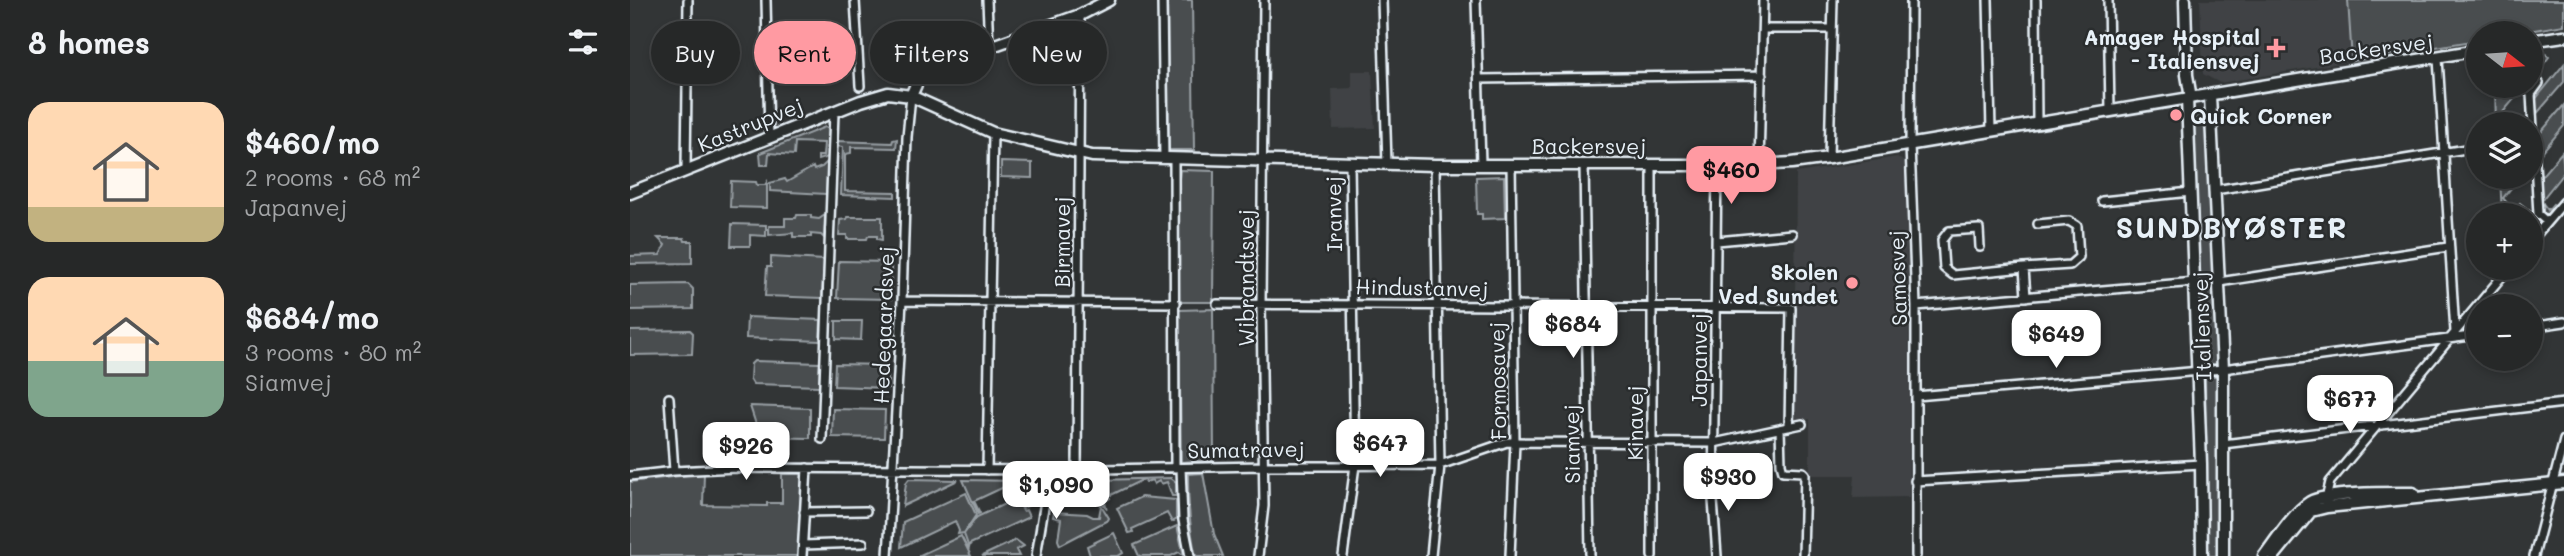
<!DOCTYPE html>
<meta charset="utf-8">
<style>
body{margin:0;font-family:Mali,sans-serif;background:#2e3030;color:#f1f3f6;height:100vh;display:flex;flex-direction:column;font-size:26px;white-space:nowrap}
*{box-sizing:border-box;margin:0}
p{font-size:23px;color:#a4a6a8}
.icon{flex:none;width:38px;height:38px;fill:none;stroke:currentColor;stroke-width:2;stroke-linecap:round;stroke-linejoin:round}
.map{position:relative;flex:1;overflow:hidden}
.drawer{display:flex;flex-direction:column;background:#262828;width:630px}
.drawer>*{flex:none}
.hud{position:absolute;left:21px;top:21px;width:665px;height:63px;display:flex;gap:14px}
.needle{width:46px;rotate:107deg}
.tools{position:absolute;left:1836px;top:21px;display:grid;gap:14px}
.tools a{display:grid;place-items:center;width:77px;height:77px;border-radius:50%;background:#262828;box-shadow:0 4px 10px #0003,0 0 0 2px #424445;font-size:35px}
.price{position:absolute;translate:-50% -60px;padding:0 16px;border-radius:14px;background:#fff;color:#222;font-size:23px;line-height:46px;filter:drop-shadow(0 2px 4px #0008)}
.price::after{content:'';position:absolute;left:50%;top:42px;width:21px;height:16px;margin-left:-10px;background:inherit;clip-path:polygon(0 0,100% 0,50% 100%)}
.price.selected{background:#ff9aa2;color:#111}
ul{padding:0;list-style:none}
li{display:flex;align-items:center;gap:21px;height:175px;padding:0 28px}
li span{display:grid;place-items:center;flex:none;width:196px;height:140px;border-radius:21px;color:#555}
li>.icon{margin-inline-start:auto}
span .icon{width:84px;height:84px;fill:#fffc;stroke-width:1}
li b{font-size:30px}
h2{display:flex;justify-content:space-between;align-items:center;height:84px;padding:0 28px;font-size:30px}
.pill{padding:0 24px;border-radius:32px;background:#262828;box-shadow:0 4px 10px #0003,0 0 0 2px #424445;font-size:24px;line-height:63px}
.pill.selected{background:#ff9aa2;color:#111}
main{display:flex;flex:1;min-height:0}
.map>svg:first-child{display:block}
.built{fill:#3f4244}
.green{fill:#494d4f;stroke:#989fa4;stroke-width:2}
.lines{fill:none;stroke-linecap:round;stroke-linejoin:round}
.street-casing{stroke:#e8f1f8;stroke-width:12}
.secondary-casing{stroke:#e8f1f8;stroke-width:15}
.street{stroke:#2a2d2e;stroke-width:7}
.secondary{stroke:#2a2d2e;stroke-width:10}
.poi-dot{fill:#ff9aa2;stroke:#2a2d2e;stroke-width:2.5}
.labels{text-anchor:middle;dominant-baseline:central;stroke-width:5;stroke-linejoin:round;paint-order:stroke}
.poi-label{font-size:21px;font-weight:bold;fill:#e8f1f8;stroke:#2a2d2e;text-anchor:end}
.street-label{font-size:21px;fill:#e8f1f8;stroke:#2a2d2e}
.district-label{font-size:28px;font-weight:bold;letter-spacing:2px;fill:#e8f1f8;stroke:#2a2d2e}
</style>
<main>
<section class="drawer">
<h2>8 homes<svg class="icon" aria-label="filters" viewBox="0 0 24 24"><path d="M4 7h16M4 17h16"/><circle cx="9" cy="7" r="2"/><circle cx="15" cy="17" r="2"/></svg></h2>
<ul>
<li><span style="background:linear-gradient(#ffd9b3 75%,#c2b280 0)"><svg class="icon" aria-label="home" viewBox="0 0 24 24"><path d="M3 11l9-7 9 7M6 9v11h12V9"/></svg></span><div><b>$460/mo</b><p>2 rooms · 68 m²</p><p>Japanvej</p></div></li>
<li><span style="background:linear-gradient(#ffd9b3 60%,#7fa58c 0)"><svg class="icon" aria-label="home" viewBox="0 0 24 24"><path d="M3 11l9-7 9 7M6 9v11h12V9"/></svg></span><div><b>$684/mo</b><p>3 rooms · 80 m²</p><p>Siamvej</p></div></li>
</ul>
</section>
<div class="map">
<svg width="1934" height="556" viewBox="0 0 1934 556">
<rect width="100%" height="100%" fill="#323536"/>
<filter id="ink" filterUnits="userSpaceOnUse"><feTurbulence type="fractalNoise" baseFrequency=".0143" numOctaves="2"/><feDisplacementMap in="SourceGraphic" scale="14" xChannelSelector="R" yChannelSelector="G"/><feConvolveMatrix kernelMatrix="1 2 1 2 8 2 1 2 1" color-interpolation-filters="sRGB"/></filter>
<g filter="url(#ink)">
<!-- built -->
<path class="built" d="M1570,0H1718L1722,61L1590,83L1573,74Z
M722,71H742L745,128L703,129L702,89L722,88Z
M1267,157L1276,163L1281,393L1279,497L1223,498L1225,475H1180V419L1164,422L1166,173Z"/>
<!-- green -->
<path class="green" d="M537,0H562L564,150H539Z
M1718,0H1934V25L1887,33H1848V40L1722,61Z
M1911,50L1919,57L1908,71L1901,65L1902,52Z
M1934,64V82L1904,117V101Z
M1865,86L1874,89L1869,96L1872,98L1881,87L1889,93L1869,117L1873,121L1871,124H1866Z
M1934,105V126L1907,158L1906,138Z
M1576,114L1587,364H1574L1563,115Z
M195,127L199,129L198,157L188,160V156H193L194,143L165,142L164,155L139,153L138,165H131L130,153Z
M267,139L266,148L221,147V153L215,154V191L265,192V197L211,195L213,147L206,146L207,141L262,143L263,140Z
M1932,152L1934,172L1911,201L1918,210L1923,204L1925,205L1915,216L1910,210L1908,180Z
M198,161L196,194L140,191V183L155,179L157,182L183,167L184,170L192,167Z
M371,162L402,163V178L371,177Z
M550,170L584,171L583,302H549L548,188Z
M874,176L875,218L852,219V214H847L846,177Z
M1870,177H1890L1873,198L1882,209L1878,214L1879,215H1872Z
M101,181L126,182L127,185H135L137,182V208L100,207Z
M1890,203L1911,220L1907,225L1901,220L1900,215H1880Z
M167,215H181V218L189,219L195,215L194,238L191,235L181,234V237H163V233L139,235V226H155V218H166Z
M218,217H252V240L247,239V236H238L237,239H217V235H209L210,220L217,219Z
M102,224L136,225V236L120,235V246H101Z
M28,238H54L55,241H62V263L0,264V256L30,255L35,245Z
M141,257L194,260L192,298L135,296L137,267H141Z
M209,261L261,262V299L207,298Z
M58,284L63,289V309L0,310V285Z
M583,309L584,460L551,462L549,310Z
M117,317L191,320L190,341L116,338Z
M206,321H232L231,340L206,339Z
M60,330L63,333L62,354L0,355V331Z
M124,361L190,363L189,386L123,384L120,379L121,364Z
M205,364L258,365V388L204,386Z
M1575,376H1587L1588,556H1577Z
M120,406L180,408V438L130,437Z
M203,409L255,410L254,438L202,437Z
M74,473L73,505L137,506V503H152V474H172L168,556H0V482Z
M573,473L584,534L593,556H566C559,528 558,502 558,474Z
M541,478L546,482V496H542L537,482L531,484L529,481L524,484L522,480L516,482L514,479L479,496L480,498L475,502L476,507L472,503L470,480Z
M279,479L328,480L273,506L276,483Z
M333,480L387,481L344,501L350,513L348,514Z
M393,482H409L406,502L393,508L388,497L398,493Z
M336,493L346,515L334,533L328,534L329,531L325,521L271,547L273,522Z
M511,497L546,500V520L542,522L537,513L502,529L503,532L499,533L487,508Z
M387,498L393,511L396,510L399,517L340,544L339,548L334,534L347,517Z
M471,505L479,518L478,520L430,545L428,540L431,519L423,517L424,512L457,514L463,517H469Z
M547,526L554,556L549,552L541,556H509L504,545Z
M484,533L493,553L488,556H460L457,546Z
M331,536L341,556H288Z
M386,540L394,546L386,550L389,556H352Z"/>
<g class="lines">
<defs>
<path id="street" d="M136,0L139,138
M225,0L230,86
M357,0L359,47
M532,0L534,159
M752,0L757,164
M846,0L851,164
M1281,0L1280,145L1286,306V556
M1358,0L1361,131
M1406,0L1407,123
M1478,0L1480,111
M1133,29H1202
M1808,58L1825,332
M849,79L1132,75
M1890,86L1901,94L1909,83L1900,76
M1901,94L1908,214L1917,222
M1199,158L1203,0
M544,160L545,468
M954,164L960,556
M1022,164V556
M1087,164L1083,500L1087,556
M1129,165L1133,0
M56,170L58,0
M1585,190L1848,147
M1472,201L1561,192
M1087,241L1162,234
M1900,242L1934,202
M1350,247L1349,229L1319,231L1312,240L1314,268L1323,275L1394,268L1396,297
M1394,268L1440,265L1449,257L1447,226L1439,221L1408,224
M1589,282L1818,247
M272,301L546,303
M587,304L1161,308L1159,427
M1286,306L1565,282
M1900,327L1934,322
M1286,396L1593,369L1848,335
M39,398L44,471
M1150,429L1151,464L1153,471L1173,472L1175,474L1173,556
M192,439L204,112
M1593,444L1934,403
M551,468L553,520L560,556
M357,470L363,133
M447,470L450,15
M0,476L44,471L106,468L419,470L633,466L810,465L877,442L1084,443L1172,424
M1285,481L1571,464
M1696,499L1700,482L1879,268
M174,512L236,511
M173,545L233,543
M172,556L177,468
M258,556L272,301L277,137L281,96
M406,556L418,483
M628,556L634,506L631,304L634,0
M713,556L725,465L720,164
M801,556L810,465L805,165
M880,556L885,442L881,164
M1904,556L1934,440"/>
<path id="secondary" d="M1555,0L1557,75L1561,98
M1900,41L1934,36
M1580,95L1593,369V556
M281,96L288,80L301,71L331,57L450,15L479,0
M1557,98L1571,464L1572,556
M0,193L231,101L258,93L281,96L363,133L462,156L805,165H1129L1162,163L1199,158L1848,50
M1634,556C1646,540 1664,512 1680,502C1698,492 1761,493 1783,493
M1644,556L1681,511L1697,507L1934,483"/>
</defs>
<!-- street casing -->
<use href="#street" class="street-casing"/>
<!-- secondary casing -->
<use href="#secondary" class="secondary-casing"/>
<!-- street -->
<use href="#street" class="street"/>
<!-- secondary -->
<use href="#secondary" class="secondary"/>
</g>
</g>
<!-- markers -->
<g class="poi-dot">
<path d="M1642.5 37.5h7v7h7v7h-7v7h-7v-7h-7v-7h7z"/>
<circle cx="1546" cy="115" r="7"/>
<circle cx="1222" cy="283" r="7"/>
</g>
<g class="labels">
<!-- poi labels -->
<g class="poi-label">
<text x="1630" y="36">Amager Hospital<tspan x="1630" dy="24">- Italiensvej</tspan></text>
<text x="1560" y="115" text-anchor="start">Quick Corner</text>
<text x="1208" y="271">Skolen<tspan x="1208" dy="24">Ved Sundet</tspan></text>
</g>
<!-- street labels -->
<g class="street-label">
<text transform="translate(1746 48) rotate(-8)">Backersvej</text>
<text transform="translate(120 124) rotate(-22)">Kastrupvej</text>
<text x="959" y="145">Backersvej</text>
<text transform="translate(703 214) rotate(-91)">Iranvej</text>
<text transform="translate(431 242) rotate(-90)">Birmavej</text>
<text transform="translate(615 278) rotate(-90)">Wibrandtsvej</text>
<text transform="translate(1267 278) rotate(-92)">Samosvej</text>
<text transform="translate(792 287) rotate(1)">Hindustanvej</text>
<text transform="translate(253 325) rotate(-88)">Hedegaardsvej</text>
<text transform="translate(1571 326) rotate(-92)">Italiensvej</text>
<text transform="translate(1068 360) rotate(-90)">Japanvej</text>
<text transform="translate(867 381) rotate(-91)">Formosavej</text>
<text transform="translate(1004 423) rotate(-90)">Kinavej</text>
<text transform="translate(941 444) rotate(-91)">Siamvej</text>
<text transform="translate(616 449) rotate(-1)">Sumatravej</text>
</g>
<!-- district labels -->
<g class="district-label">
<text x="1602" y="227">SUNDBYØSTER</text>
</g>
</g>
</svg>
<div class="tools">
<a><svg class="needle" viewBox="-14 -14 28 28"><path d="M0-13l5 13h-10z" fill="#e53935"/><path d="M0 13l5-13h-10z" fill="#a4a6a8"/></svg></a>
<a><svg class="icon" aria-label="layers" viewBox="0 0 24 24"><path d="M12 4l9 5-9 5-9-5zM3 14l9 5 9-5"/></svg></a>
<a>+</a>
<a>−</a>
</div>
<b class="price selected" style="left:1101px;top:206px">$460</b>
<b class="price" style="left:943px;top:360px">$684</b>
<b class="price" style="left:1426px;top:370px">$649</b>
<b class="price" style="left:1720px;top:435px">$677</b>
<b class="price" style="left:750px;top:479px">$647</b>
<b class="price" style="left:116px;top:482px">$926</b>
<b class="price" style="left:1098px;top:513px">$930</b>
<b class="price" style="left:426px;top:521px">$1,090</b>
<div class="hud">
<a class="pill">Buy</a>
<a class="pill selected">Rent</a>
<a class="pill">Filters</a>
<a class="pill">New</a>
</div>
</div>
</main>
